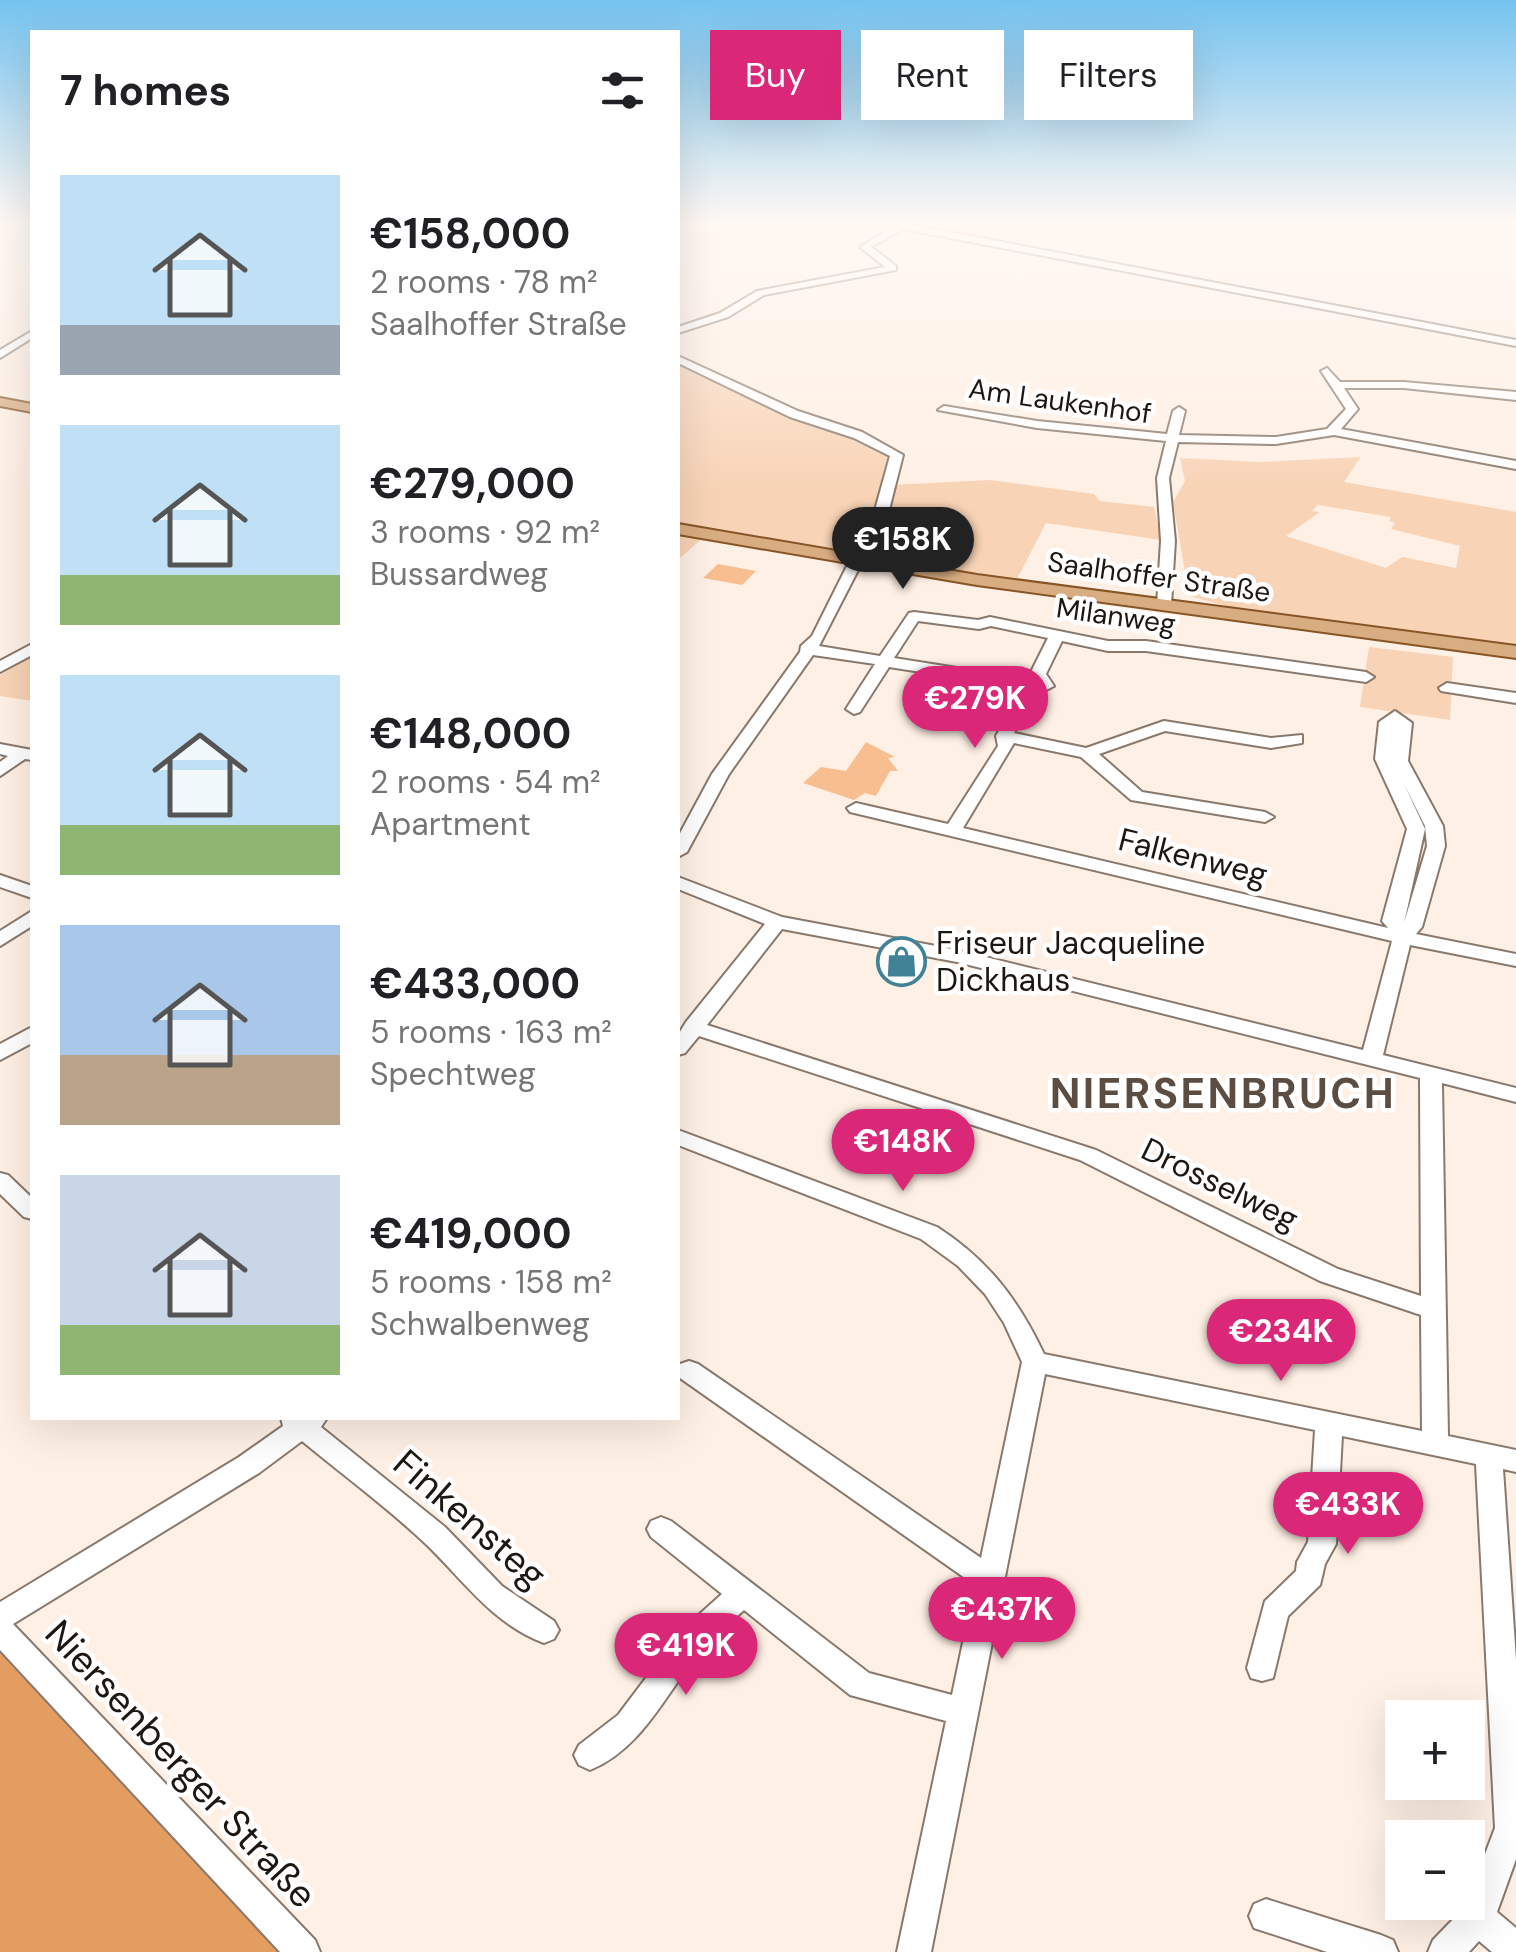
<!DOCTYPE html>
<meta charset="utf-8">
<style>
body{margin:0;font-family:"DM Sans",sans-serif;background:#f6f6f6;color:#202124;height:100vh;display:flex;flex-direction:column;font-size:38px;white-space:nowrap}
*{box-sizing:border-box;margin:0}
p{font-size:32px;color:#757577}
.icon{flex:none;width:55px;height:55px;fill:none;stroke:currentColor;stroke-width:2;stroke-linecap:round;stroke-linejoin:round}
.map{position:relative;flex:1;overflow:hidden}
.sheet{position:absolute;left:30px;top:30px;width:650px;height:1390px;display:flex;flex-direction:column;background:#fff;border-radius:0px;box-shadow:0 10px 40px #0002}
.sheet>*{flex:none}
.top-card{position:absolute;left:710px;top:30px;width:655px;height:90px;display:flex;gap:20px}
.buttons{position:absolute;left:1385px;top:1700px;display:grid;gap:20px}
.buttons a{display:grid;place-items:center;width:100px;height:100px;border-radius:0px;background:#fff;box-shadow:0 10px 40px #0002;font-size:50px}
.price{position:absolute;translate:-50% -85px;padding:0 22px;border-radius:35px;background:#db2777;color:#fff;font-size:32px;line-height:65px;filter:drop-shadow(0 2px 5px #0008)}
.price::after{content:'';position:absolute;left:50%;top:60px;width:30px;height:22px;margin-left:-15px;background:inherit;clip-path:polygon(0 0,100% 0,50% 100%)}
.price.active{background:#222;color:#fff}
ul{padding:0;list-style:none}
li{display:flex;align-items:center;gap:30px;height:250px;padding:0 30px}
li span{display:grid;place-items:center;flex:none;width:280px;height:200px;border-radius:0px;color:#555}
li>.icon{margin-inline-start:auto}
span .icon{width:120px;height:120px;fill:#fffc;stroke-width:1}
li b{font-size:42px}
h2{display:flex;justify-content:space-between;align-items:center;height:120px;padding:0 30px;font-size:42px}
.pill{padding:0 35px;border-radius:0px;background:#fff;box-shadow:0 10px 40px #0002;font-size:35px;line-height:90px}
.pill.active{background:#db2777;color:#fff}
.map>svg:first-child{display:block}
.green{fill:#f8d3b5;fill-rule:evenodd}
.forest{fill:#e39d61}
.building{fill:#f8be8f}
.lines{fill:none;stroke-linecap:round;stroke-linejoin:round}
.minor-casing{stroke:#89796d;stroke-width:4}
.major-casing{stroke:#875525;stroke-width:4}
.minor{fill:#fff;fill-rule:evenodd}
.major{fill:#d9ad82;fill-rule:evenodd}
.labels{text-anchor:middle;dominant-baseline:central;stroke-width:9;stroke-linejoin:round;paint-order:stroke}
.far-street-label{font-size:28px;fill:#1d1712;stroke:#fff}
.street-label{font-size:32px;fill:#1d1712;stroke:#fff}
.poi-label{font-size:32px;fill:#1d1712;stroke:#fff;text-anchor:start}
.near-street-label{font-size:38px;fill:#1d1712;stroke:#fff}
.district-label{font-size:42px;font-weight:bold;letter-spacing:2.5px;fill:#5b4d41;stroke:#fff}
</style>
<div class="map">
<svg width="1516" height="1952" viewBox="0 0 1516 1952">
<rect width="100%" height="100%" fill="#fff0e5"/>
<!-- green -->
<path class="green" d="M678,359L796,415L858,435L900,456L891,485L990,480L1094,494L1100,501L1154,507L1161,540L1046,523L1016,581L864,555L860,561L707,534L678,560Z
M1361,457L1344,482L1516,512V645L1231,607L1189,596L1173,502L1185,481L1180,458L1260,462ZM1318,505L1391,517L1389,521L1395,523L1391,529L1460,546L1456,568L1402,557L1386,568L1286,536L1320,512L1312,511Z
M1369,647L1453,657L1450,720L1360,707Z
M32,656V701L0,696V675Z"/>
<!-- forest -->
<path class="forest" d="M0,1630L295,1952H0Z"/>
<!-- building -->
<path class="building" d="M718,564L756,571L742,585L703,578Z
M866,742L895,757L888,758L898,771H890L876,796L865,793L854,800L803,783L821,767L846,771Z"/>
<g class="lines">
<defs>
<path id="minor" d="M870,221L902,223L1516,340V346L903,229L871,247L896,266V270L764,295L728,317L678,333V327L720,313L757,291L885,267L860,247L893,227Z
M32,331V338L0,358V350Z
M678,356L798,411L862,432L903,455L889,510L819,646L880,656L909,613L914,612L978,620L990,617L1108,641H1146L1366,672L1374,677L1366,682L1146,651H1108L1062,641L1046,674L1054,686L1033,697L1014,733L1086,748L1164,721L1271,738L1302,735V743L1271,748L1165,731L1099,754L1142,792L1265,812L1274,817L1265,822L1131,800L1081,757L1014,743L963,828L1388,928L1382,921L1407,829L1375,759L1379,722L1395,711L1412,723L1408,761L1443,826L1445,846L1422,927L1416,934L1516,954V966L1410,945L1383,1055L1516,1088V1102L1442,1083L1448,1436L1516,1450V1472L1503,1469L1516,1660V1859L1497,1912L1516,1928V1952H1492L1479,1941L1469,1952H1428L1433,1940L1465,1907L1495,1828L1476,1464L1342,1436L1336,1544L1325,1564L1320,1585L1288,1616L1273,1678L1262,1681L1251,1678L1247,1668L1265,1601L1296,1571L1297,1562L1308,1542L1315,1430L1045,1374L931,1952H897L946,1721L850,1695L744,1610C730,1623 714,1635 703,1648C667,1690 644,1748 590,1770L579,1765L574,1755L579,1745L618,1715L683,1629L722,1594L651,1537L647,1529L651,1521L661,1517L671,1521L869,1673L952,1695L975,1585L680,1378V1364L689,1361L698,1364L981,1558L1022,1362L1004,1323L985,1294L958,1266L921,1239L678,1145V1130L937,1227C988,1260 1018,1299 1044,1354L1422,1431L1421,1315L1320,1281L1080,1160L699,1036L685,1053L678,1055V1035L686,1022L765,924L678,889V877L782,917L957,950L1363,1050L1392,941L850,812L847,808L856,803L948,824L998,746L996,736L1019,693L1007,690L1004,685L889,667L860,712L854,714L846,709L875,664L813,655L729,774L687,852L678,857V837L712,774L800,652L801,646L812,636L875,510L890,456L854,438L790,417L678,363ZM918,621L979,629L991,626L1048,638L1031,672L1022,670L1008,676L894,658ZM1024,680L1036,682L1037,684L1032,687L1019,684ZM1404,784L1425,826L1427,846L1404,923L1425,829ZM782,929L957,962L1420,1078L1421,1296L1338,1269L1096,1150L707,1025Z
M1327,368L1340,382H1404L1516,392V400L1404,388H1344L1358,409L1341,429L1516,461V469L1334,435L1276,444L1178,442L1169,478L1175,541L1171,605L1164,609L1157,605L1161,541L1157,478L1166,441L1037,428L938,410L944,406L1037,421L1167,434L1173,411L1179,407L1185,411L1179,435L1276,437L1327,429L1346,409L1321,371Z
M32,644V655L0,672V661Z
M1447,683L1516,693V703L1441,691L1439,688Z
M0,744L32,750V760L25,759L0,776V762L8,756L0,754Z
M0,875L32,886V898L0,887Z
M32,911V926L0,946V931Z
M32,1027V1043L0,1060V1044Z
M0,1173L8,1175L32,1198V1219L24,1217L0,1194Z
M281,1418H327L321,1427L445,1527L502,1586L554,1621L559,1630L554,1639L544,1643C494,1625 463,1580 427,1545C388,1508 343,1475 302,1441L259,1473L13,1624L315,1940L320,1952H280L0,1650V1602L239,1457L283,1426Z
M1266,1899L1381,1935L1393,1940L1398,1952H1327L1254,1928L1249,1916L1254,1904Z"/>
<path id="major" d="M0,398L32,404V412L0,406Z
M678,524L977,575L1516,646V658L977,585L678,534Z"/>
</defs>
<!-- minor casing -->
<use href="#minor" class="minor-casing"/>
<!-- major casing -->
<use href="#major" class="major-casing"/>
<!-- minor -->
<use href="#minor" class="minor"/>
<!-- major -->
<use href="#major" class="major"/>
</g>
<!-- sky -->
<linearGradient id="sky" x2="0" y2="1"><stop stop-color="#75c3f0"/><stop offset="0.45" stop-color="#fff8f3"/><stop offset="1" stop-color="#fff8f3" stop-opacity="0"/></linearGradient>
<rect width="1516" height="494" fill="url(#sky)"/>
<!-- icons -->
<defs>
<symbol id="shop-ring" viewBox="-11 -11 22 22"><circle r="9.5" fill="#fff" stroke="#428296" stroke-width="1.5"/><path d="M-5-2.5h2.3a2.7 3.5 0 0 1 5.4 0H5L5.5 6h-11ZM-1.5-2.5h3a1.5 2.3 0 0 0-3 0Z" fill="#428296"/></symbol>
</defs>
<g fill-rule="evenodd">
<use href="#shop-ring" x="874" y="934" width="55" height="55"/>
</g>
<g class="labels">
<!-- far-street labels -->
<g class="far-street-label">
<text transform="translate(1060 401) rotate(8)">Am Laukenhof</text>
<text transform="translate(1159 577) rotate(8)">Saalhoffer Straße</text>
<text transform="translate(1116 616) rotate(8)">Milanweg</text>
</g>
<!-- street labels -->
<g class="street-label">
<text transform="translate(1193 857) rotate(14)">Falkenweg</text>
<text transform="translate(1220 1184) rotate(26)">Drosselweg</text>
</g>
<!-- poi labels -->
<g class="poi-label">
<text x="936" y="943">Friseur Jacqueline<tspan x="936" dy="37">Dickhaus</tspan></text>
</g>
<!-- near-street labels -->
<g class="near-street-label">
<text transform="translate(470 1519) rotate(41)">Finkensteg</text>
<text transform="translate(181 1764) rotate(47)">Niersenberger Straße</text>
</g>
<!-- district labels -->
<g class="district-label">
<text x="1223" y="1093">NIERSENBRUCH</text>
</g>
</g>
</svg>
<div class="buttons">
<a>+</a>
<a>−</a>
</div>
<b class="price active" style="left:903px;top:592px">€158K</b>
<b class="price" style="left:975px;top:751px">€279K</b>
<b class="price" style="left:903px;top:1194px">€148K</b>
<b class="price" style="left:1281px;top:1384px">€234K</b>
<b class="price" style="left:1348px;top:1557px">€433K</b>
<b class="price" style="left:1002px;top:1662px">€437K</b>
<b class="price" style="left:686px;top:1698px">€419K</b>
<div class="top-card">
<a class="pill active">Buy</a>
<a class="pill">Rent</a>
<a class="pill">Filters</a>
</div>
<section class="sheet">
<h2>7 homes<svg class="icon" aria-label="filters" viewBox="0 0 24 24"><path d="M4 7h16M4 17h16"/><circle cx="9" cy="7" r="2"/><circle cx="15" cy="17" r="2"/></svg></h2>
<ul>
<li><span style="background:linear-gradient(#bfe0f5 75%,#9aa5b1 0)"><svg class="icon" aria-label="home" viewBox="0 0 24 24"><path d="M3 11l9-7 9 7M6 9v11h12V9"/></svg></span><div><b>€158,000</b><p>2 rooms · 78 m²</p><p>Saalhoffer Straße</p></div></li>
<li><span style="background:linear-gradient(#bfe0f5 75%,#8fb573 0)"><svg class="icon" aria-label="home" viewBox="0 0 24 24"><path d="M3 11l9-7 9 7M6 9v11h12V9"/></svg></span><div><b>€279,000</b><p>3 rooms · 92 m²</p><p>Bussardweg</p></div></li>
<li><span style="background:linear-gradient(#bfe0f5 75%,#8fb573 0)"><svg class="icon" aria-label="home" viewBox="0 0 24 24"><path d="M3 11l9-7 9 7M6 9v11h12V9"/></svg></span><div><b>€148,000</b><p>2 rooms · 54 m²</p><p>Apartment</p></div></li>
<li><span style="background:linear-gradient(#a9c7e8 65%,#b9a48a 0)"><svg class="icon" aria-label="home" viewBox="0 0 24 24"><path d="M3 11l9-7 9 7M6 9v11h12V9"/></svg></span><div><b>€433,000</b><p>5 rooms · 163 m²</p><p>Spechtweg</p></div></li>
<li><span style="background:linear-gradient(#c9d6e8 75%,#8fb573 0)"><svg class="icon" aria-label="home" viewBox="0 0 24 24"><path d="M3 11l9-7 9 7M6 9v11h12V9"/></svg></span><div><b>€419,000</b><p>5 rooms · 158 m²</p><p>Schwalbenweg</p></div></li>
</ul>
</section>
</div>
